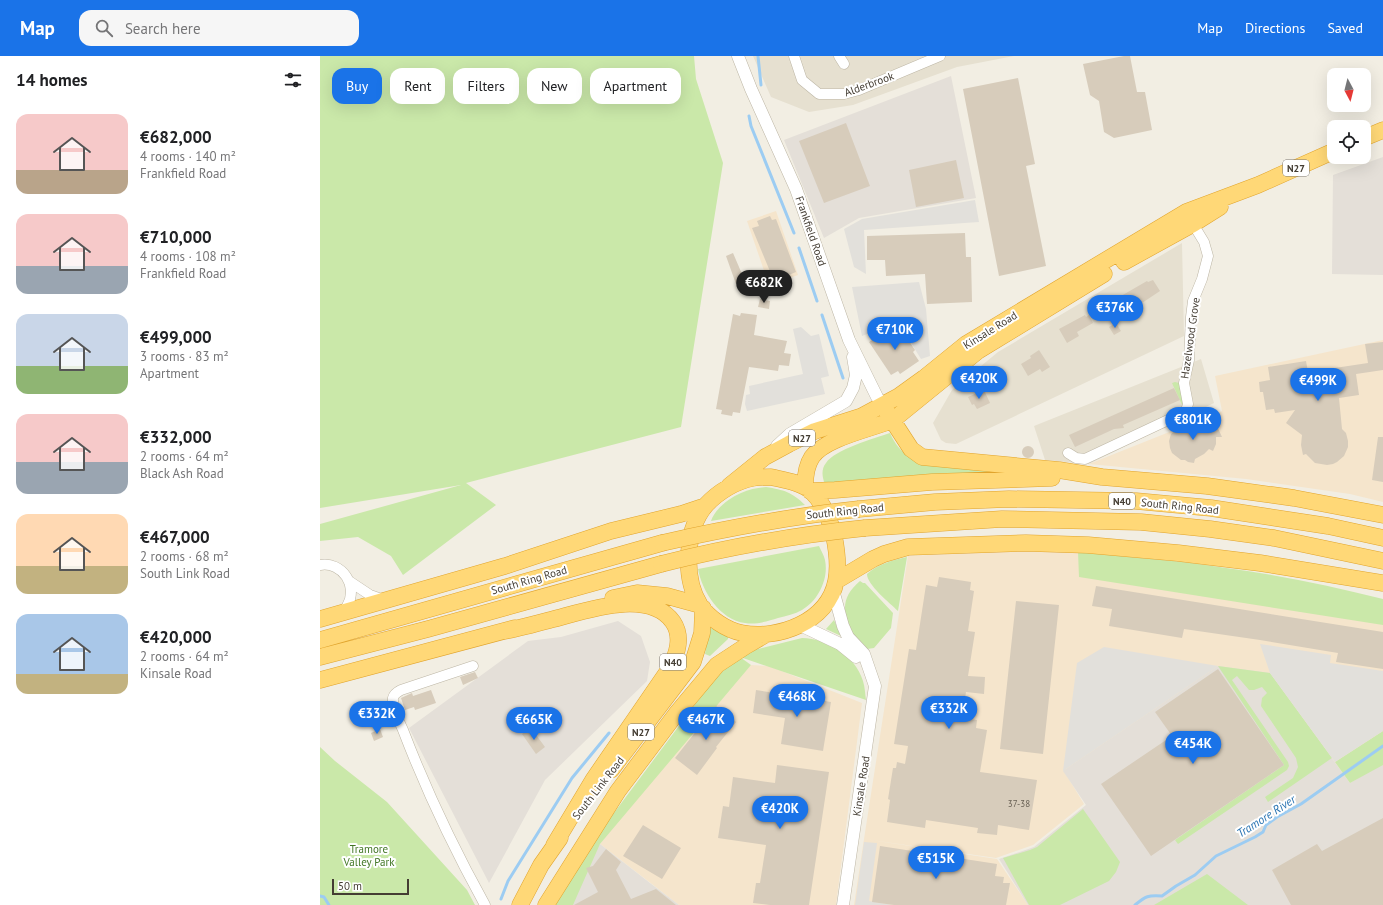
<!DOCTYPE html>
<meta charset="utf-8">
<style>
body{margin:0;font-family:"PT Sans",sans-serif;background:#f6f6f6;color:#202124;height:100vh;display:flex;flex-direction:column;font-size:15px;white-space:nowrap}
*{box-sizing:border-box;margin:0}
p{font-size:13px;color:#757577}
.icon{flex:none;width:22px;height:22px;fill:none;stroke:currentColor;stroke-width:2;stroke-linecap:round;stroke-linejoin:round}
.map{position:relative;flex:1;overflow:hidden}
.drawer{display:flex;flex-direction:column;background:#fff;width:320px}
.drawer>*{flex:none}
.guide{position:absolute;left:12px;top:12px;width:380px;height:36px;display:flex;gap:8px}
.needle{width:26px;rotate:173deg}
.controls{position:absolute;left:1007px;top:12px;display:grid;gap:8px}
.controls a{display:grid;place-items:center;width:44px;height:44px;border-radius:8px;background:#fff;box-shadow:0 4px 16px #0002;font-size:20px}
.scale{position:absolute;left:12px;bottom:10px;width:77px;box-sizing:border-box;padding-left:4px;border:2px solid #443d33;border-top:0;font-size:11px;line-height:14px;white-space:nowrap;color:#443d33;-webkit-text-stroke:3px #fff;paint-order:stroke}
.price{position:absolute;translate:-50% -34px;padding:0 9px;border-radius:14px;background:#1a73e8;color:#fff;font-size:13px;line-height:26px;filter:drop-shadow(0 1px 2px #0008)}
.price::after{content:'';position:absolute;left:50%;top:24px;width:12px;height:9px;margin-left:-6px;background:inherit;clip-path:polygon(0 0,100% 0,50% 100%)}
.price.selected{background:#222;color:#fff}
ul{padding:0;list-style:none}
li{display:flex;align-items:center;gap:12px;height:100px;padding:0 16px}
li span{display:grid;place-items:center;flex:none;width:112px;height:80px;border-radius:12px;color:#555}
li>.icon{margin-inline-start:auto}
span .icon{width:48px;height:48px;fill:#fffc;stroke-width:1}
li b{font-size:17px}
h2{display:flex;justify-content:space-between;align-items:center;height:48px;padding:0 16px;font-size:17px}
.chip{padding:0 14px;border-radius:12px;background:#fff;box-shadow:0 4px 16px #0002;font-size:14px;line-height:36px}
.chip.selected{background:#1a73e8;color:#fff}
header{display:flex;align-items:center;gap:24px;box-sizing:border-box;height:56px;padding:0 20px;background:#1a73e8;color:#fff}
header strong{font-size:19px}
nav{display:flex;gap:22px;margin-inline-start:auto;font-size:14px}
.search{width:280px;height:36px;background:#f6f6f6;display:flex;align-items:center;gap:10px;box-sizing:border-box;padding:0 14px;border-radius:12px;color:#757577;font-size:15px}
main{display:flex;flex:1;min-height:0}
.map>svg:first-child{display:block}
.residential{fill:#e6e0d0}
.commercial{fill:#f5e5cc}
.industrial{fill:#e4dfd8}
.green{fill:#cae8a9}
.parking{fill:#e2e0db}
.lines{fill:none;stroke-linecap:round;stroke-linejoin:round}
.stream{stroke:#9cccf2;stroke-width:3}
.building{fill:#d7ccbb}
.minor-casing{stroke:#bdb6a5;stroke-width:11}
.tertiary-casing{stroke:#bdb6a5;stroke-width:13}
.trunk-casing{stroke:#e1a42d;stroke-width:17}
.minor{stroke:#fff;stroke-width:10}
.tertiary{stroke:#fff;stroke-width:12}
.trunk{stroke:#ffd877;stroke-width:16}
.trunk-bridge-casing{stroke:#e1a42d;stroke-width:17;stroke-linecap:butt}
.trunk-bridge{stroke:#ffd877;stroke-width:16}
.labels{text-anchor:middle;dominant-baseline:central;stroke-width:4;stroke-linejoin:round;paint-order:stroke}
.number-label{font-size:9px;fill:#696155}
.shield{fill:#fff;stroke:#7c7770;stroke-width:1}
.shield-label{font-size:10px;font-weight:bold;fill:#443d33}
.street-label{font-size:11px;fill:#443d33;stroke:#fff}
.park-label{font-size:11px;fill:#427625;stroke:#fff}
.water-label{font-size:12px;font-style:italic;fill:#2a74b2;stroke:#fff}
</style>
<header>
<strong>Map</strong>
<div class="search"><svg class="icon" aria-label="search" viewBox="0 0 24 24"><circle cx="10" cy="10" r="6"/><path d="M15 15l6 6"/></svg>Search here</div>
<nav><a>Map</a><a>Directions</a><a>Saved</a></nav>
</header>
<main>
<section class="drawer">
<h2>14 homes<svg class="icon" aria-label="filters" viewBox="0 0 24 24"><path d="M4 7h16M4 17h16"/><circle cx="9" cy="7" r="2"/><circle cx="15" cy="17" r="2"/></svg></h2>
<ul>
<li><span style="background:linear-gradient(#f6c9c9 70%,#b9a48a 0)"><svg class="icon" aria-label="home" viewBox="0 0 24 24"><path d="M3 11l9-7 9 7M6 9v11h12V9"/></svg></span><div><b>€682,000</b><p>4 rooms · 140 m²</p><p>Frankfield Road</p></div></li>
<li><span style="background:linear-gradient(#f6c9c9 65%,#9aa5b1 0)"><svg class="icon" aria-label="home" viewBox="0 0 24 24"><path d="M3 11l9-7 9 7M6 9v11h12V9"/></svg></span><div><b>€710,000</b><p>4 rooms · 108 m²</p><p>Frankfield Road</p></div></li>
<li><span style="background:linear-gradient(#c9d6e8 65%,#8fb573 0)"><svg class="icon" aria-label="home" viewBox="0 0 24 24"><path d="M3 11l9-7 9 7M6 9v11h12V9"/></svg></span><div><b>€499,000</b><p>3 rooms · 83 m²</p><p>Apartment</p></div></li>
<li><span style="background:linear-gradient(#f6c9c9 60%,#9aa5b1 0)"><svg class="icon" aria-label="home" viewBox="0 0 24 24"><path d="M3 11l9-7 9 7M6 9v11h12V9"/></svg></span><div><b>€332,000</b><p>2 rooms · 64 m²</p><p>Black Ash Road</p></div></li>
<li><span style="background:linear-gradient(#ffd9b3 65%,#c2b280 0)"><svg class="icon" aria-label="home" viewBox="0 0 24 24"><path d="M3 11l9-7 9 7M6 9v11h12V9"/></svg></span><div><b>€467,000</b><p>2 rooms · 68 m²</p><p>South Link Road</p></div></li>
<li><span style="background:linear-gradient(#a9c7e8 75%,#c2b280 0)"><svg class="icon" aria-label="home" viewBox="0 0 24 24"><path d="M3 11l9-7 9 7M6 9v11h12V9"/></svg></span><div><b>€420,000</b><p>2 rooms · 64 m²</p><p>Kinsale Road</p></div></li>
</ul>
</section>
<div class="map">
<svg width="1063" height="849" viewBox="0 0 1063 849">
<rect width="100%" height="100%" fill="#f2eee3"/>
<!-- residential -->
<path class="residential" d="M433,0H694L637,11L533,49L489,56L451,41Z
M862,187L864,280L636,388L626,387L621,384L613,367L632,334L678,296Z
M881,303L894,347L769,408L725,404L714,370Z"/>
<!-- commercial -->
<path class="commercial" d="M456,155L478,219L449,229L427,165Z
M1063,284V446L1030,438L926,423L769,408L902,355L895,320Z
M693,495L758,496L1063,555V707L1030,727L950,617L744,715L764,748L713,789L676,802L544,783L588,500Z
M431,609L449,610L542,647L516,849H359L280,788L345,705L393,648Z
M544,783L677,803L708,849H534Z"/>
<!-- industrial -->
<path class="industrial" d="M631,20L656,142L539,162L504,182L464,84Z
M1063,101V219L1012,218L1013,119Z
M298,565L321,580L330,606L327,625L225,724L169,827L89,672L208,585L241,581Z
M898,610L950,617L1030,727L1063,707V849H708L679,803L714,791L766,749L743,715Z
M280,788L330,827L359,849H245Z"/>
<!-- green -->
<path class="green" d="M0,0H374L376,23L403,107L361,371L146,427L176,449L83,519L71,500L38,481L0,485V468L141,429L0,452Z
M855,326L859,327L860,329L864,348L863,351L852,327Z
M570,377C575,388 580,394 590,402L675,413L676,417L505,428C502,421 501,413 506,407C514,394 555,382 570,377Z
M446,431C464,434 472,436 485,449L391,465C395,453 409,442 421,437C429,433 438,432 446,431Z
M499,490C501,495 504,499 505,504C509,523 498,545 482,554C475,558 466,560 458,562C448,565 436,569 425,567C400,564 382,535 378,513Z
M758,496C807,501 857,504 906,512C959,519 1011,530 1063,543V569L759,521Z
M587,501L578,555C570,547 547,529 547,518C558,508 573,504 587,501Z
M540,525L543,527H545L573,557L571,572L554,592L547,593C542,588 534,584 530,578C528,575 528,570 527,566C522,548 526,537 540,525Z
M514,564L521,580L506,573Z
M389,571L408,579V583L390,600L385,598Z
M482,582C508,583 535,599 543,625C545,631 545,638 546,644L420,601L431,609L280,788L253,849H235L279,777L391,627L418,600L430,595Z
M898,610L950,617L1012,702L948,746L945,741L973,722L978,711L976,702L941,650L942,642L947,637L942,631L934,634H929L917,620L912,624L968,706L969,710L967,714L858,788L855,784L964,709Z
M1063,675V709L1030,727L1015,706Z
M0,691L15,705L67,746L147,834L155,849H0Z
M763,753L800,806L796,816L789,825L740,849H709L683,802L710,794L717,791Z
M887,818L928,849H834Z"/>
<!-- parking -->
<path class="parking" d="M655,144L659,166L544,174L546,218L534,211L524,173L542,163Z
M599,226L606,253L610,300L601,303L583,274L571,269L542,280L532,231Z
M481,271L491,280L499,278L509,320L501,322L505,338L427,355L425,348L426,339L430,338L429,330L483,318L473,273Z
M940,588L1011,599L1010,607L1063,615V675L1015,706L950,617Z
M784,591L898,610L743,715L757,607Z
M544,786L557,787L549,845L573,849H535Z"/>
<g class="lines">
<!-- stream -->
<path class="stream" d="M438,0L441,29
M429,60L431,70L474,177
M479,192L497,245
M502,259L523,322
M0,840L4,841L9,849
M181,843L188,825L252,722L289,677
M815,849C826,840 828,839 842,840L856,830L875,819L896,800L935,781L943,776L946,769L957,761L981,748L1063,690"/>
</g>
<!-- building -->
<path class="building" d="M804,0H810L817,36H825L832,74L794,82L784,76L779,45L770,39L763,8Z
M698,22L715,108L706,110L726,210L679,220L643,33Z
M526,67L550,130L504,147L479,85Z
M636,104L644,142L596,151L589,114Z
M450,160L452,164L456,163L476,216L454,225L432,172L439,170L437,165Z
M645,177L646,201H651L652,246L607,248L605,218L566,220L565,204H547V180Z
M413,197L425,225L416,228L406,200Z
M833,224L840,235L816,251L814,248L807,251L801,240L827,225L828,226Z
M440,243L450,245L449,253L438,251Z
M421,257L437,259L434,279L467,285L464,297L471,298L469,310L459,309L458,315L429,311L420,357L413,356L412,360L401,358L402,354L396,353L413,258L420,260Z
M765,259L766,261L769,259L773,267L757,276L759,280L747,287L739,273Z
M796,267L801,275L794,279L789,271Z
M572,272L583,276L595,294L593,296L599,305L580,318L578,315L571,319L549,286Z
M1063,286V314L1036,318L1039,339L1019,342L1022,373L1026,377L1028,385V391L1024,400L1017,406L1013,408L1007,409L995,407L986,398L983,399L981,389L982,379L966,367L975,354L955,357L954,353L946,354L943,336H940L939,326L950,324L948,311L986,305L988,316L1048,307L1045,288Z
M719,294L730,311L722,316L720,313L708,320L701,308L711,302L710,300Z
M854,332L860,344L803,369L804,372L794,373L755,391L749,379Z
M664,334L670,347L657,353L654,348L652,349L648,341Z
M883,366L888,369L891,373L897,370L902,381H896V388L893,395L889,393L884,398L875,403L874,407L868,406L865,404H861L852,397L850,392L849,385L851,378L857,373L869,368L881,369Z
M1058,381H1063V426L1052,424Z
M702 396a6 6 0 1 1 12 0a6 6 0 1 1-12 0Z
M619,521L651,526L650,534L654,535L648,575L655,576L648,620L665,621L664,638L646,636L642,662L657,664L656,672L667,674L660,716L717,724L709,774L678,769L677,779L657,777L658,772L606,764L605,772L567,766L570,744L568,743L573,712H576L577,706L585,708L588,690L574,688L589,593L596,594L606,529L617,531Z
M776,530L1063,576V613L1016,606L1018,597L940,584L864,573L862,582L789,570L792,553L772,550Z
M696,545L739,549L723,698L680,693Z
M898,613L964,709L831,800L781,728L852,680L835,656Z
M155,616L158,622L143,629L140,621Z
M111,634L116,647L95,654L94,651L85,654L81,642L92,637L93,640Z
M436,634L511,646L503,695L461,688L465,662L433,657Z
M396,650L416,666L396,691L397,692L377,719L355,702Z
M211,672L225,691L216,698L202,678Z
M60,673L63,681L54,685L51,677Z
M457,709L509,716L489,849H450L433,847L436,827H440L446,789L398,782L403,750L409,751L413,721L455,727Z
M1063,762V849H971L952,814L997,788L1002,795Z
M323,769L361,792L342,823L303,800Z
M560,790L677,808L675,820L684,821L683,827H690L686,849H574L552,846Z
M286,793L301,806L296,814L311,843L336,833L356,849H254L278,836L266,812L273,810Z"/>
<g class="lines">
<defs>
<path id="minor" d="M474,0L482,24L499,38H524L539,34L620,0
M519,0L524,8
M748,397L756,402L765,403L863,357L866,355L868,348L864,327L869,304L871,261L873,245L882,223L888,200L884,186L870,163
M0,509C22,505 39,530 27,550C26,552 23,555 21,557
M29,525L50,539L64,544
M153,610L81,634C77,636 74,638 73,642C72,652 79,665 83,674C106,734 134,793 165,849"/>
<path id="tertiary" d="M418,0L431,33L476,133L529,284L557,341L563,349
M457,390L470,378L526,345L533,332L536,319L533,301
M513,534L523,570L528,581L544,598L555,630L523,849
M480,569L520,588L536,601"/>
<path id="trunk" d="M1044,82L1063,74
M804,206L873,168L900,151
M567,356L591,393L602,401L739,414L782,421L887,430L974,442L1063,459
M451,421C464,424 480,426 491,435C504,447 510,464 514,480C517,495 519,510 516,525C508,566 458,584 422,577C406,574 389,562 380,549C363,522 365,473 386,449C398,436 416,425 433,422C439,421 445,421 451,421Z
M409,430L445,401L469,388L495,375L542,360L579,340L604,322L646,288L866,156L938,129L1014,95
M485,431C485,421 486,410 492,401C505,382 551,373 573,364L658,295L784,218
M490,435L515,434L612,426L732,422
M539,453L615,446L689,443L816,445L891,452L1008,470L1063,482
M545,472L682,463L821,466L890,473L954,482L1063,505
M516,525L553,503L564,498L588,491L706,487L768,489L858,497L940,507L1063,527
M293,542L317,537L347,540L380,549
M0,563L185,510L291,475L361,458L385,450
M185,575C200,572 215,568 230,564C263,556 328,531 353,566C363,581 357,598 350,612L273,724L234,789
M0,584L342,487
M0,601L108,573L341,508
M0,624L195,572
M291,714L373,606L382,577L383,552
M200,849L221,809L240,782
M226,849L298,735L356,658L397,609L426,590L445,579"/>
</defs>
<!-- minor casing -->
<use href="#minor" class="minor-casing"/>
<!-- tertiary casing -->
<use href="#tertiary" class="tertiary-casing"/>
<!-- trunk casing -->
<use href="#trunk" class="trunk-casing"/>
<!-- minor -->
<use href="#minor" class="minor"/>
<!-- tertiary -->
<use href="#tertiary" class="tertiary"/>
<!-- trunk -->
<use href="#trunk" class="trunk"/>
<defs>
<path id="trunk-bridge" d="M342,487C408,472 473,460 539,453
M341,508C408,491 476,479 545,472"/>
</defs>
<!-- trunk-bridge casing -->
<use href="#trunk-bridge" class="trunk-bridge-casing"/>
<!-- trunk-bridge -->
<use href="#trunk-bridge" class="trunk-bridge"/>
</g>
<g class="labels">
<!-- number labels -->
<g class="number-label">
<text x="699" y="747">37-38</text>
</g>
<!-- shield labels -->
<g class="shield">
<rect x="963" y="104" width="26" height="16" rx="3"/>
<rect x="469" y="374" width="26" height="16" rx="3"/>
<rect x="789" y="437" width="26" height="16" rx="3"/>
<rect x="340" y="598" width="26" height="16" rx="3"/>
<rect x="308" y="668" width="26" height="16" rx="3"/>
</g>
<g class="shield-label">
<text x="976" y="112">N27</text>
<text x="482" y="382">N27</text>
<text x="802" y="445">N40</text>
<text x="353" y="606">N40</text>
<text x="321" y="676">N27</text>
</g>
<!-- street labels -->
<g class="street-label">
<text transform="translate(549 28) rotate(-20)">Alderbrook</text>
<text transform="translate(491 175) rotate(71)">Frankfield Road</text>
<text transform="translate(670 274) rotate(-32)">Kinsale Road</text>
<text transform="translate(870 282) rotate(-82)">Hazelwood Grove</text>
<text transform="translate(860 450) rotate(6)">South Ring Road</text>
<text transform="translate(525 455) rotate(-6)">South Ring Road</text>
<text transform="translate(209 524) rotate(-16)">South Ring Road</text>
<text transform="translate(541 730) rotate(-81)">Kinsale Road</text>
<text transform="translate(278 732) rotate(-52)">South Link Road</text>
</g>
<!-- park labels -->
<g class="park-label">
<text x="49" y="793">Tramore<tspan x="49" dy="13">Valley Park</tspan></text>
</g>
<!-- water labels -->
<g class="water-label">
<text transform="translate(946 760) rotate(-33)">Tramore River</text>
</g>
</g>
</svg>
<div class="controls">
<a><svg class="needle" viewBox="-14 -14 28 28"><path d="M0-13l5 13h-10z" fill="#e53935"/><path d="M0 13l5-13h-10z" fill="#757577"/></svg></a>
<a><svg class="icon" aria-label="locate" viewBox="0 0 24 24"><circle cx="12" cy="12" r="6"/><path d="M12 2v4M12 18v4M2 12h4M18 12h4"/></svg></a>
</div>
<div class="scale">50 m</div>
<b class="price selected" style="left:444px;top:248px">€682K</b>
<b class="price" style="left:795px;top:273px">€376K</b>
<b class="price" style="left:575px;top:295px">€710K</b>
<b class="price" style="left:659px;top:344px">€420K</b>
<b class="price" style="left:998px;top:346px">€499K</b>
<b class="price" style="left:873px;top:385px">€801K</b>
<b class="price" style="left:477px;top:662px">€468K</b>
<b class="price" style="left:629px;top:674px">€332K</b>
<b class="price" style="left:57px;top:679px">€332K</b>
<b class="price" style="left:214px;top:685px">€665K</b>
<b class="price" style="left:386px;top:685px">€467K</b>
<b class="price" style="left:873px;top:709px">€454K</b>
<b class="price" style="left:460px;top:774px">€420K</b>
<b class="price" style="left:616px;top:824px">€515K</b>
<div class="guide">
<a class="chip selected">Buy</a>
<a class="chip">Rent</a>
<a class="chip">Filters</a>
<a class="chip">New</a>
<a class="chip">Apartment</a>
</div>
</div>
</main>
